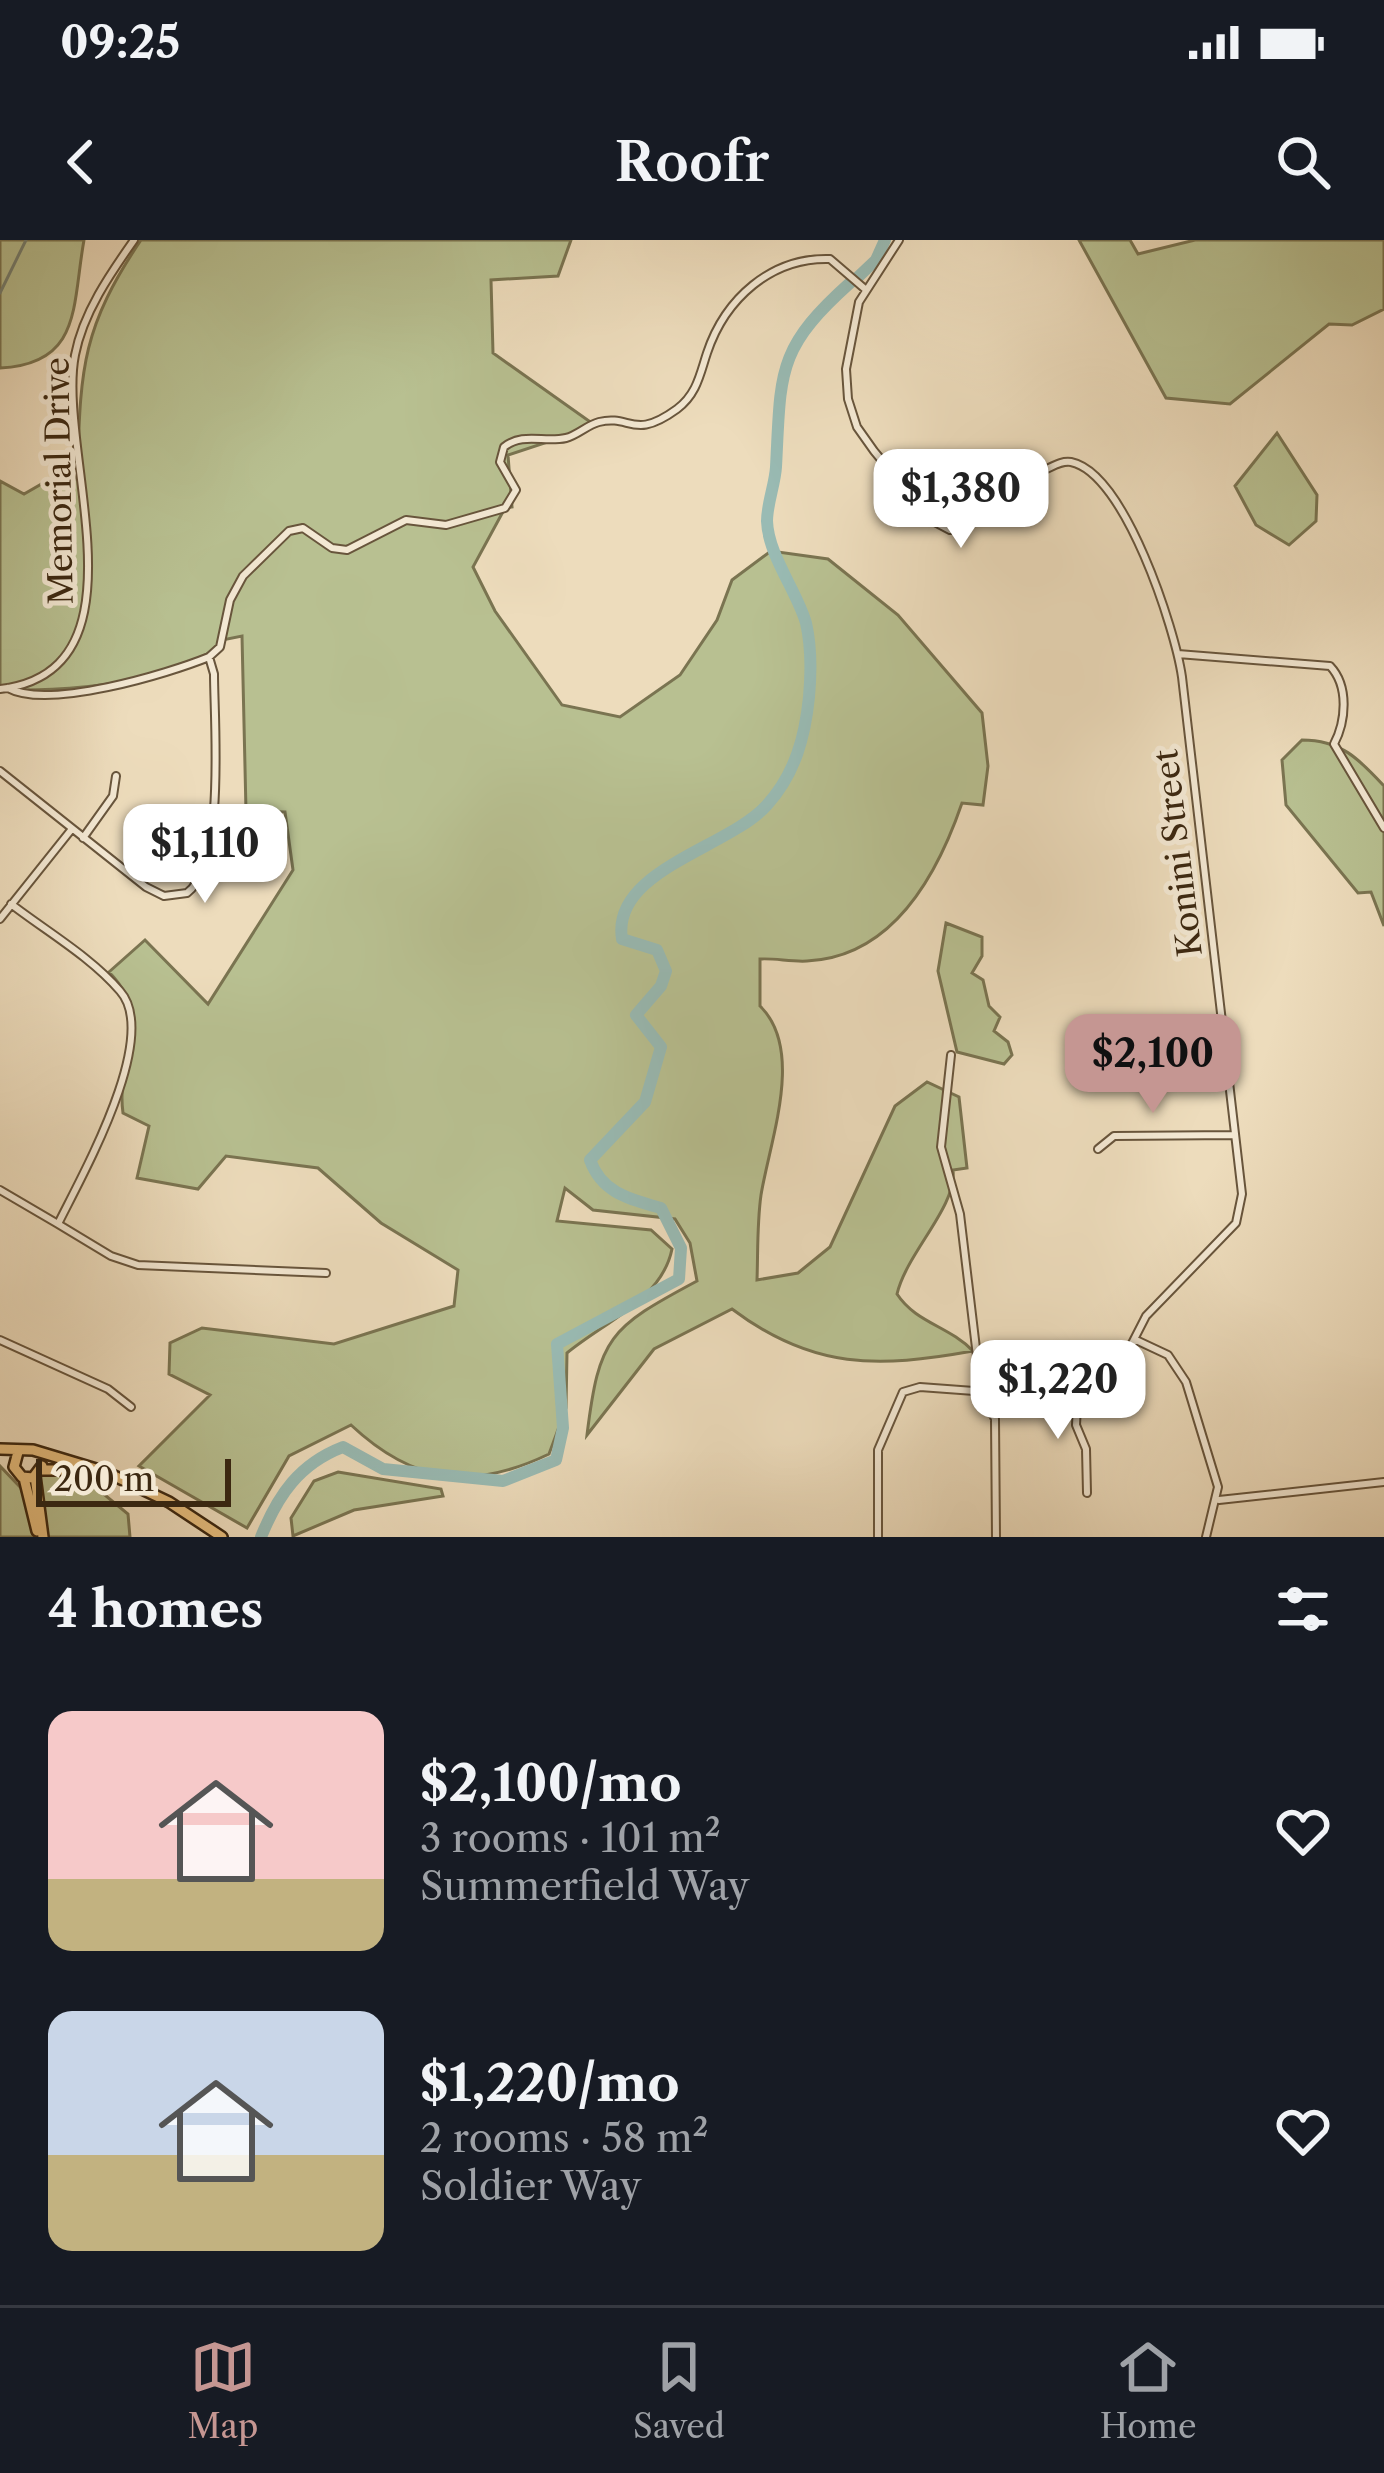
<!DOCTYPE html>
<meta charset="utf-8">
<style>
body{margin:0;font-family:"Libre Caslon Text",serif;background:#20242c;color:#f1f3f6;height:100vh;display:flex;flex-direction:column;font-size:45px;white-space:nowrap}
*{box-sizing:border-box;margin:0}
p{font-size:39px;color:#9ea1a6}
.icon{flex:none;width:66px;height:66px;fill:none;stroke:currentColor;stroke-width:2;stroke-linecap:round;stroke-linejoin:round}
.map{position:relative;height:1297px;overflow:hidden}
.side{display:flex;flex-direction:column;background:#171b24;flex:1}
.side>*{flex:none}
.scale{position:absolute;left:36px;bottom:30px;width:195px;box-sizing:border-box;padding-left:12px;border:6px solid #3c2811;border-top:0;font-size:33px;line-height:42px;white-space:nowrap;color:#3c2811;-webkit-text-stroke:9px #f3e8d3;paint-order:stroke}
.price{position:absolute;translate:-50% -102px;padding:0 27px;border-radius:24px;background:#fff;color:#222;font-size:39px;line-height:78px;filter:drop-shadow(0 3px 6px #0008)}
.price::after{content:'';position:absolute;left:50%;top:72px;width:36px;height:27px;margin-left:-18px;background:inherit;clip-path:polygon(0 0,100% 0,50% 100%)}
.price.on{background:#c59692;color:#111}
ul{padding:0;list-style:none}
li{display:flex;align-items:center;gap:36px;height:300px;padding:0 48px}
li span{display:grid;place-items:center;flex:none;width:336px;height:240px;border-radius:24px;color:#555}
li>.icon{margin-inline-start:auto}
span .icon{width:144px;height:144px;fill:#fffc;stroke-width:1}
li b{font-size:51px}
h2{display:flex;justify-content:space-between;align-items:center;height:144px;padding:0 48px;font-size:51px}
.status{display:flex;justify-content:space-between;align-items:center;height:84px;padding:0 60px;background:#171b24;direction:ltr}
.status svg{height:33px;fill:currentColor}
header{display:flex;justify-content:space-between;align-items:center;height:156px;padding:0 48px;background:#171b24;font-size:54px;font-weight:600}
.dock{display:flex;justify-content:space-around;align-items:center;height:168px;border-top:3px solid #363941;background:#171b24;font-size:33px;color:#9ea1a6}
.dock a{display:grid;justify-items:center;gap:6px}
.dock .on{color:#c59692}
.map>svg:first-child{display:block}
.green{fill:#b8c091;stroke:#7a7451;stroke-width:3}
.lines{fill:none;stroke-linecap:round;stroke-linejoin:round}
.stream{stroke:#748073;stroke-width:3}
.river{stroke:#99bbb4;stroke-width:12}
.minor-casing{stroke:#68553c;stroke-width:10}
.major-casing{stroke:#3c2811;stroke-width:14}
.minor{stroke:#f3e8d3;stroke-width:6}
.major{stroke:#e6be7e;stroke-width:9}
.labels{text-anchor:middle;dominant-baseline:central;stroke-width:10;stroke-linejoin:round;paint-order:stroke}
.street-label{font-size:33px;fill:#3c2811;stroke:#f3e8d3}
</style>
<div class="status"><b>09:25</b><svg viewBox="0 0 49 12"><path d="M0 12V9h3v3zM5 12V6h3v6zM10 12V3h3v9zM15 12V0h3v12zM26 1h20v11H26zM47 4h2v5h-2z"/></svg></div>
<header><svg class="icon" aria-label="back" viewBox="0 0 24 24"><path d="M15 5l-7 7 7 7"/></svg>Roofr<svg class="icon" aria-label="search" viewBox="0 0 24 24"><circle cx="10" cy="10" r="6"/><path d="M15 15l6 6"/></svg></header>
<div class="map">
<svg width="1384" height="1297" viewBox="0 0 1384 1297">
<rect width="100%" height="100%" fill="#eddcbc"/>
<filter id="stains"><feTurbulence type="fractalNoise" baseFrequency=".00167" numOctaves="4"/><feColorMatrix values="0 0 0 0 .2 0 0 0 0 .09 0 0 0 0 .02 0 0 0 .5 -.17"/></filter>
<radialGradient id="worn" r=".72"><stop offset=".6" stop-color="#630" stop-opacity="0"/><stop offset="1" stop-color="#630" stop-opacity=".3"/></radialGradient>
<!-- green -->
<path class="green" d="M0,0H84C72,66 82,124 0,128Z
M141,0H571L558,36L491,40L493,113L596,186L508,215L512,267L505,268L473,327L495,371L562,465L620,477L680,435L717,380L732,340L771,311L828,319L898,375L982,473L988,526L983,565L962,563C937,636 893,717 807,721C791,722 775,718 760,719V766C805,810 770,900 761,955C757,983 758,1012 757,1040L798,1033L830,1007L895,866L927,842L959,857L967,928L953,930C957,967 907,1012 897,1054C916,1083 949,1086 973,1111C878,1128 813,1130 732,1069L654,1109L587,1195C599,1097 609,1088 697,1041L690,1003L675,979L593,970L565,948L557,981L651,990L672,1009C662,1059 606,1081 567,1113L566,1168L549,1214C472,1251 414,1244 351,1185L289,1216L247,1288L139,1226L210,1155L169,1134L170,1103L202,1088L334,1104L454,1066L458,1030L381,983L318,928L226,916L198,949L137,938L149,886L123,873C115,817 157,781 109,732L145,700L208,764L293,630L285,572L246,571L242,396L222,400C193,442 51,454 0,449V241L24,254L45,242L77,239C81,132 79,92 141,0Z
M1079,0H1130L1138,14L1195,0H1384V69L1352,85L1329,84L1230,164L1166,158Z
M1277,193L1317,255L1316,281L1289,305L1256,285L1235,246Z
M1302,500C1341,500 1359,519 1384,546V686L1371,652L1358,653L1286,565L1282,520Z
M946,683L982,697V716L972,733L983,740L989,766L1000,777L994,791L1008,802L1012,815L1004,824L957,812L938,731Z
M0,1226L21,1248L36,1297H0Z
M45,1231L94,1246L128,1274L130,1297H46L39,1237Z
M338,1232L441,1249L443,1256L354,1270L293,1296L291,1278L314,1241Z"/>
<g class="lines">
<!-- stream -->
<path class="stream" d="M0,53L26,0"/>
<!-- river -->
<path class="river" d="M858,37L876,20L885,0
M261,1297C278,1255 299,1224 343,1207L383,1229L503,1241L556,1220L563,1188L557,1104L679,1039L681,1008L661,968C629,959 602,953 590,920L645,862L661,807L636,775L661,746L666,731L657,710L622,699C611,630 729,608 767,565C795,534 805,497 809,457C811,435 811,405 806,383C797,351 768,315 767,281C767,264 775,244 776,227C781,131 776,109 851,42"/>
<defs>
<path id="minor" d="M1178,414L1330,426C1349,446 1346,481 1334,504L1384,588
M8,448C48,470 167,434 209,417L220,407L230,360L243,336L289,291L303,288L332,308L347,310L406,280L446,285L505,268L516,250L500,222L504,207C523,192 544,203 566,198C578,195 587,185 599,182C631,174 633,201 677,169C697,154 700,134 707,113C725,59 771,17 830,19L865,49
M0,449C153,431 56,211 75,115C83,73 110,34 134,0
M0,531L146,647L164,656L187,653C226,624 214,481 214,434L209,417
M83,598L113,556L116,536
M0,679L71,590
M951,815L941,907L960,974L981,1150L995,1179L996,1297
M1098,909L1114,896L1235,895
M0,950L58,984C81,937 161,797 120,751C91,717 46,691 11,664
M58,984L111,1016L138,1025L326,1033
M0,1100L108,1149L131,1167
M1136,1100L1168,1115L1186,1142L1218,1247L1206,1297
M1078,1145L1076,1185L1086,1209L1087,1253
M1219,1260L1384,1242
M878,1297V1210L903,1152L920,1147L1029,1155L1104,1134L1125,1117L1146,1076L1236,983L1242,954L1182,437C1175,389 1125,233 1071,222C1058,220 1048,231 1035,233C1022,235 1011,233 998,237L968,286L950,290L931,280L874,211L857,187L848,159L846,129L859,62L899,0"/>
<path id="major" d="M0,1209L33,1210L106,1232L169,1262L222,1297
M18,1212L14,1227L22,1237L33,1238L42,1226
M41,1230H74
M35,1236L43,1297
M24,1238L37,1291"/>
</defs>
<!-- minor casing -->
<use href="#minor" class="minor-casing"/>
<!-- major casing -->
<use href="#major" class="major-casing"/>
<!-- minor -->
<use href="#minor" class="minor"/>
<!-- major -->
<use href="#major" class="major"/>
</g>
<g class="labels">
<!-- street labels -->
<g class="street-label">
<text transform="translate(59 241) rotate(-91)">Memorial Drive</text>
<text transform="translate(1178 613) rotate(-97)">Konini Street</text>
</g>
</g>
<rect width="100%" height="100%" filter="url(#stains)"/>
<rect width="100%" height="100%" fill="url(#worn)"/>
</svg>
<div class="scale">200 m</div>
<b class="price" style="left:961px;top:311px">$1,380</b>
<b class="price" style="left:205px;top:666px">$1,110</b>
<b class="price on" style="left:1153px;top:876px">$2,100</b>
<b class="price" style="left:1058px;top:1202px">$1,220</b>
</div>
<section class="side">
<h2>4 homes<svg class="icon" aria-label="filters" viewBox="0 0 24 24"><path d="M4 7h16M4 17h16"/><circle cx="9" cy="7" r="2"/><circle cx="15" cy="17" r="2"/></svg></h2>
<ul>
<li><span style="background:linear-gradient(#f6c9c9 70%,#c2b280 0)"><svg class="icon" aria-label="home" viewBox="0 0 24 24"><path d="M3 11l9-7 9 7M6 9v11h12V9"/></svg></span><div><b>$2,100/mo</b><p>3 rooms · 101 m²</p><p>Summerfield Way</p></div><svg class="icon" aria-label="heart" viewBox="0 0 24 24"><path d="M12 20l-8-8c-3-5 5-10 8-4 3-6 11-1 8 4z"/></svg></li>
<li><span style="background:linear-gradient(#c9d6e8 60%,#c2b280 0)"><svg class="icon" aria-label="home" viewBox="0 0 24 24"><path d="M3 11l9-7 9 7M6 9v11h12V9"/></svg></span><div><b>$1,220/mo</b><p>2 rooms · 58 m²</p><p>Soldier Way</p></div><svg class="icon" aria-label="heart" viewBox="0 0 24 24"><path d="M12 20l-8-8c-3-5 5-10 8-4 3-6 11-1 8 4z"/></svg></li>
</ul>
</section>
<nav class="dock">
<a class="on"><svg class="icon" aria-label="map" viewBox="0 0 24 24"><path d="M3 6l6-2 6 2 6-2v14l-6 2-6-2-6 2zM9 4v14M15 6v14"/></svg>Map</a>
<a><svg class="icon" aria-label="saved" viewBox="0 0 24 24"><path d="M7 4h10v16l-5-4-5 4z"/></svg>Saved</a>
<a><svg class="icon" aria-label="home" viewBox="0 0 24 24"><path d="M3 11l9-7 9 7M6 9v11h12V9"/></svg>Home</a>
</nav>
